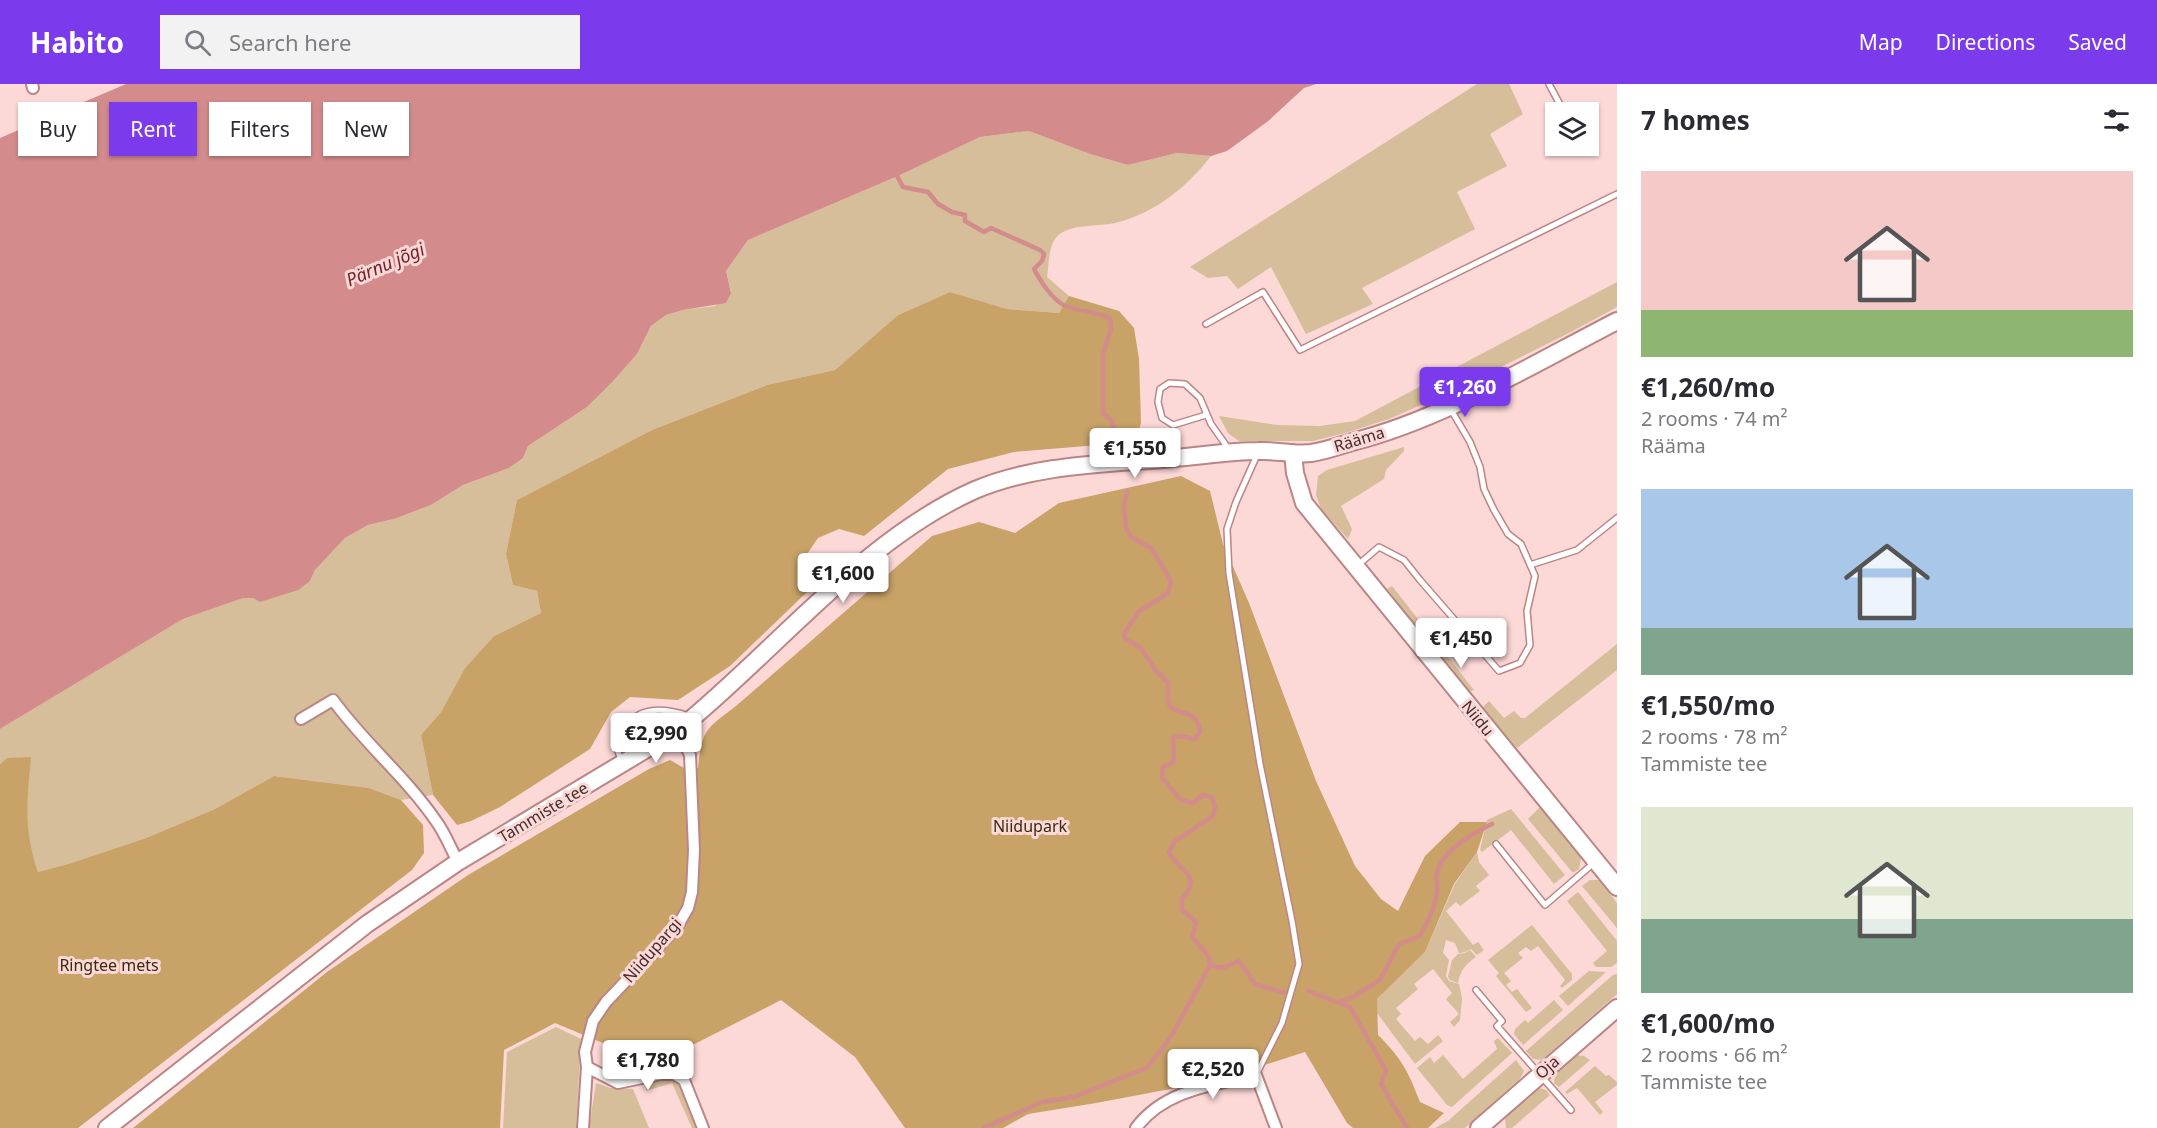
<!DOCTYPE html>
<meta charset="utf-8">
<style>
body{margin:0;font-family:"Noto Sans",sans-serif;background:#f2f2f3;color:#2b2b33;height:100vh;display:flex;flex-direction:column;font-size:22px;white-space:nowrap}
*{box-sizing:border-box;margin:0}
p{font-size:20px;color:#7c7c81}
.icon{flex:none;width:33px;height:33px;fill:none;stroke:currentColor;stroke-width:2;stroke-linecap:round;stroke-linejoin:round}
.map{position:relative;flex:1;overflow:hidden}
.details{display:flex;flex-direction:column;background:#fff;width:540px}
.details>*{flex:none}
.hud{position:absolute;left:18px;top:18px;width:570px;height:54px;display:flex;gap:12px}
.fabs{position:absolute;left:1545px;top:18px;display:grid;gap:12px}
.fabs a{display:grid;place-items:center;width:54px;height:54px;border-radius:0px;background:#fff;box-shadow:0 2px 4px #0004;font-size:30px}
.price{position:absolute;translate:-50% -51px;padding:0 14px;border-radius:6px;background:#fff;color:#222;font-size:20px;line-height:39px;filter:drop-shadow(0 2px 3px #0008)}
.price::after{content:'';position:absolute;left:50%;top:36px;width:18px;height:14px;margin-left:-9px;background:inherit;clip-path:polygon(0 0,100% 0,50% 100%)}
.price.current{background:#7c3aed;color:#fff}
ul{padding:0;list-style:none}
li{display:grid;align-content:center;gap:12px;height:318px;padding:0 24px}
li span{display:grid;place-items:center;height:186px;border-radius:0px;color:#555}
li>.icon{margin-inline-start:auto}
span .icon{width:108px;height:108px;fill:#fffc;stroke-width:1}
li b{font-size:26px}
h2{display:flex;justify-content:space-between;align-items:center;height:72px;padding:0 24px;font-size:26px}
.chip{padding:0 21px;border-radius:0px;background:#fff;box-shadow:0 2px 4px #0004;font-size:21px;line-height:54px}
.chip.current{background:#7c3aed;color:#fff}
header{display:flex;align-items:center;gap:36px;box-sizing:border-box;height:84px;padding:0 30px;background:#7c3aed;color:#fff}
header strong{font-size:28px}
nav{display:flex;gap:33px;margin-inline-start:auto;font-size:21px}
.search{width:420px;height:54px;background:#f2f2f3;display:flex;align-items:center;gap:15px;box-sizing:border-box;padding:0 21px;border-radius:0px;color:#7c7c81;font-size:22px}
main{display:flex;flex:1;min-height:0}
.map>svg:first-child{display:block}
.green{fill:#d5be99}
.forest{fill:#c8a267}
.water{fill:#d38b8c}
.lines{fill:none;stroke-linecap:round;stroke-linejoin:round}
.stream{stroke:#d38b8c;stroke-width:4.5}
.lane-casing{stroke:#bc8585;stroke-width:8}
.street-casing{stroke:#bc8585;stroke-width:14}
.secondary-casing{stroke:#bc8585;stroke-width:20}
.lane{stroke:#fff;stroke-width:5}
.street{stroke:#fff;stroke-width:10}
.secondary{stroke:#fff;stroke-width:16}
.labels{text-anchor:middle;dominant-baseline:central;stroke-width:6;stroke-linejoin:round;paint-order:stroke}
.street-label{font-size:16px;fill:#432c2c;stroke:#fcd8d7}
.park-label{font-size:16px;fill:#3a2a0e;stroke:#fcd8d7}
.water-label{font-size:18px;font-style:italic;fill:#751e29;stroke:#fcd8d7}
</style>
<header>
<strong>Habito</strong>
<div class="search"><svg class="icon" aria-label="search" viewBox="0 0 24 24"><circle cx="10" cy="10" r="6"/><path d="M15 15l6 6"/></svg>Search here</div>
<nav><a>Map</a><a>Directions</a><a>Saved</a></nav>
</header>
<main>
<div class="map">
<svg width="1617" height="1044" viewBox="0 0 1617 1044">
<rect width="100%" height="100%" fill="#fcd8d7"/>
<!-- green -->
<path class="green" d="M1477,0H1509L1523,30L1490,50L1507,82L1457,108L1475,145L1362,204L1373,220L1306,250L1271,183L1238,205L1227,192L1208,194L1190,183Z
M1029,47L1090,70L1128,81L1177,69L1211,72C1188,102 1156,128 1119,138C1103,143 1075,139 1060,150C1048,158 1049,180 1047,193L1069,212L1059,229L1007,225L950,208L898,231L835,286L767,301L652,346L517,416L506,470L513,501L537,507L541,529L494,552L465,584L441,628L421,651L433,711L401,716L369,704L274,692L215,725L146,754L68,780L38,788L27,753L26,725L7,674L0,680V645L183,535L243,514H253L310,497L315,486L345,454L368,441L394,435L431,421L463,401L509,384L523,374L528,362L587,323L637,270L651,242L666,231L683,226L715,222L731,208L726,187L748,156L898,92L980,53Z
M1617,198V223L1569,249L1457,305L1389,335L1345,349L1313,357H1239L1228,349L1219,332L1277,341L1320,342L1355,337Z
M1404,363V367L1386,386L1384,395L1341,422L1352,445L1348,455L1321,425L1316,411L1318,392L1327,386Z
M1392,502L1474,606L1468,608L1387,505Z
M1617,560V586L1517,664L1482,624L1489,617L1504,634L1514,627L1521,634H1525Z
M1541,722L1581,774L1579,785L1573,789L1528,735Z
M1511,725L1565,791L1554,800L1511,746L1482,768L1480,766L1487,736Z
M1477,768L1479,778L1489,791L1476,802L1480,807L1460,822L1456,818L1446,827L1473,861L1478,858L1484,866L1477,871L1471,865L1465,868L1459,869L1455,859L1446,856L1443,869L1449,876L1446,892L1449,897L1459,900L1462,914L1460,936L1454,943L1450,938L1459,930L1446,915L1452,909L1433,885L1414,900L1418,905L1396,924L1401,930L1396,935L1415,957L1420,953L1428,960L1438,951L1443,957L1415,980L1377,929V915L1425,868L1455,800Z
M1590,796H1599L1617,819V844L1582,802Z
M1578,808L1617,857V879L1611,883H1596L1593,879L1607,867L1567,817Z
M1532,841L1572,890V896L1562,904L1560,902L1565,896L1538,862L1531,867L1526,863L1518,869L1523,874L1504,889L1511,897L1506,901L1512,908L1517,905L1532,924L1526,928L1496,892L1499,889L1488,876Z
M1470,866L1476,873C1466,880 1460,886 1458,899L1450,896L1448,893L1452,876L1458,870L1465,869Z
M1589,887L1606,888L1568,922L1559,912Z
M1617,890V910L1542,976L1533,975L1526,967L1613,891Z
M1554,916L1563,926L1523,961L1514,950L1515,945L1525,936L1528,939Z
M556,943L581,955L576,1044H503L507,968Z
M1498,954L1512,969L1452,1023L1447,1021L1417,984L1430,973L1434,979L1443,971L1463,995L1497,965L1494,957Z
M1575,971L1584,972L1590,976L1559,1003L1554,999L1555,990Z
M1516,976L1524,987L1520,995L1465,1044H1435L1448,1037Z
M1595,982L1606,992L1609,991L1617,998V1001L1595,1018L1603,1028L1600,1031L1577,1004L1567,1010L1565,1008Z
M671,994L681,999L699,1044H692L672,999L646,1007L645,1000Z
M596,999L610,1004L633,1005L649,1044H589Z
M1539,1004L1546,1006L1550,1011L1512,1044H1506L1505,1033L1536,1005Z"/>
<!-- forest -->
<path class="forest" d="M950,208L1007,225L1059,229L1069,212L1119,227L1134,244L1139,275L1141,339L1135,358L1014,368L948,385L864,452L839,445L818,454L801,479L807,508L730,582L678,616L630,613L611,628L590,665L500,723L471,737L457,741L433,711L421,651L441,628L465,584L494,552L541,529L537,507L513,501L506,470L517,416L652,346L767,301L835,286L898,231Z
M1181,392L1210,407L1223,460L1249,519L1316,697L1355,782L1381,815L1398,827L1425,772L1460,738H1487L1477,768L1454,800L1425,868L1377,915L1378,951C1402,975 1408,987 1420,1018L1444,1029L1428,1044H1353L1347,1039L1305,968L1218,996L1096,1019L1028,1030L1003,1044H905L855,973L781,916L673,971L641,975L555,939L504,966L500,1044H133L327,888L468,791L649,685L670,676L684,684H698C702,645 706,645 736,622L932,452L979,438L1015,449L1059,419Z
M31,673C27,718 23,744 38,788L68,780L146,754L215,725L274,692L369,704L401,716L423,741L424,769L412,786L78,1044H0V680L7,674Z"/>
<!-- water -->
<path class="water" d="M126,0H1316L1304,4L1267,38L1227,67L1211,72L1177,69L1128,81L1090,70L1029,47L980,53L898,92L748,156L726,187L731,209L726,219L683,226L666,231L651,242L637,270L612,298L587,323L528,362L523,374L509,384L463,401L431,421L394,435L368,441L345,454L315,486L310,497L298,506L260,518L253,514H243L183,535L0,645V54Z"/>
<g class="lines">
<!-- stream -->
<path class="stream" d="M895,88L903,103L928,108L938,120L952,128L965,131V137L984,148L991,144L1040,166L1044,170L1042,177L1034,185C1041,198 1054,218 1068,223C1082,228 1094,227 1110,234L1111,245L1103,270V329L1112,337L1118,364
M1127,408L1124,421L1126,443L1131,453L1151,464L1171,497L1168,509L1138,528L1124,550L1125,555L1141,564L1155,586L1168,598C1169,604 1167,611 1168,617C1173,636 1197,620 1200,648L1195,655L1180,652L1173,654L1174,678L1163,683L1162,694L1181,716L1193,719L1203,711L1212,713L1215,722L1213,732L1174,758L1169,768C1178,788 1204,790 1182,815V826L1196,838L1192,853L1208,871L1210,881L1222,884L1239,877L1255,900L1285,909
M1308,907L1350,923L1386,986L1381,1000L1407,1044
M1339,918L1353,913L1380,896L1399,860L1420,852C1428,838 1435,824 1437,808C1438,802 1435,795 1437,789C1442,767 1473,749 1492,740
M984,1044L1042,1018L1074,1013L1148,983L1172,951L1210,881"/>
<defs>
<path id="lane" d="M1549,0L1564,28
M1206,240L1263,208L1300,266L1617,110
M1206,331L1173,341L1162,334L1158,318L1160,305L1169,299L1185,300L1200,314L1211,340L1228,364
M1358,481L1379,463L1404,476L1420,496L1499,587L1520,579L1530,561L1527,527L1535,492L1521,460L1508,450L1494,426L1484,405L1480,383L1470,358L1450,324
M1530,481L1577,466L1617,434
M623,677C607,658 629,630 650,627C663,625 677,628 689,632
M1496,760L1545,821L1595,778
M1476,906L1502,937L1497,942L1571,1026
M1256,991L1282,939L1299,880L1292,837L1260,680L1229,489L1227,445L1236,418L1257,371"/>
<path id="street" d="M32,0L33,4
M301,635L333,616C364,659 406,693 436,737C445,749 451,765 458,778
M587,983L618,999L661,990H674L684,996L703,1044
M583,1044L587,983L585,968L593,937L606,918L677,843L688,824L692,808L694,766L690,671L678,646
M1136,1044C1164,1006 1213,1001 1256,991L1276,1044"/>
<path id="secondary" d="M1293,369L1295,389L1304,419L1617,803
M107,1044L367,840L458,778L678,646C774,569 862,456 975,406C1035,380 1109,380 1173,374C1201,372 1230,367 1258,367C1275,366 1293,371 1311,369C1325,367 1339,362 1352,358C1443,335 1533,280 1617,237
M1479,1044L1617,924"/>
</defs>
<!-- lane casing -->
<use href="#lane" class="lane-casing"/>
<!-- street casing -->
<use href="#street" class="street-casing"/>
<!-- secondary casing -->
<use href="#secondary" class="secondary-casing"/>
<!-- lane -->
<use href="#lane" class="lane"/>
<!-- street -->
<use href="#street" class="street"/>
<!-- secondary -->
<use href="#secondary" class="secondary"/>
</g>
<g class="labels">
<!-- street labels -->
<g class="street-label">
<text transform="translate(1359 355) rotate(-17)">Rääma</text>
<text transform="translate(1478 634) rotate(51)">Niidu</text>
<text transform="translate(543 728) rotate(-31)">Tammiste tee</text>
<text transform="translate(652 866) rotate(-49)">Niidupargi</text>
<text transform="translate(1547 983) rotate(-41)">Oja</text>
</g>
<!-- park labels -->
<g class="park-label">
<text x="1030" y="742">Niidupark</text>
<text x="109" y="881">Ringtee mets</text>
</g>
<!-- water labels -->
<g class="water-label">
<text transform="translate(385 180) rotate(-23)">Pärnu jõgi</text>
</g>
</g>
</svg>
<div class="fabs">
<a><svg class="icon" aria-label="layers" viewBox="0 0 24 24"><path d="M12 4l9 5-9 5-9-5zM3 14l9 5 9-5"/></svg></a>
</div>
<b class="price current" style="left:1465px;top:334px">€1,260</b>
<b class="price" style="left:1135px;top:395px">€1,550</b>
<b class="price" style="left:843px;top:520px">€1,600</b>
<b class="price" style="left:1461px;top:585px">€1,450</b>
<b class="price" style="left:656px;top:680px">€2,990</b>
<b class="price" style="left:648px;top:1007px">€1,780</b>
<b class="price" style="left:1213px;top:1016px">€2,520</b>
<div class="hud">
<a class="chip">Buy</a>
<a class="chip current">Rent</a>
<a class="chip">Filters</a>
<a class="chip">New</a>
</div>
</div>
<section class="details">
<h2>7 homes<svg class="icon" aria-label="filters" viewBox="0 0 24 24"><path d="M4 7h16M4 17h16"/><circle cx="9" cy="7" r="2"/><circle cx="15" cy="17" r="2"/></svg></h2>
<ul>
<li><span style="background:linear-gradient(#f6c9c9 75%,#8fb573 0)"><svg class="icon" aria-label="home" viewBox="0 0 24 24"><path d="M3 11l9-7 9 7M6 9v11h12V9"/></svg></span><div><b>€1,260/mo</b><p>2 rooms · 74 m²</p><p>Rääma</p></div></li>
<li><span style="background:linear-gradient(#a9c7e8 75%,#7fa58c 0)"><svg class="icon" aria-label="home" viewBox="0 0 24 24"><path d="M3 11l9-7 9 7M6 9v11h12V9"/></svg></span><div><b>€1,550/mo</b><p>2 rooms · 78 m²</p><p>Tammiste tee</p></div></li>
<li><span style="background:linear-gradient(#dfe7d0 60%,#7fa58c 0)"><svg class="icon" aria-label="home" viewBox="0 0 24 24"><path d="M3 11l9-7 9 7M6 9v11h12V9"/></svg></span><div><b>€1,600/mo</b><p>2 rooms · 66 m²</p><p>Tammiste tee</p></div></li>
</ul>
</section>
</main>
